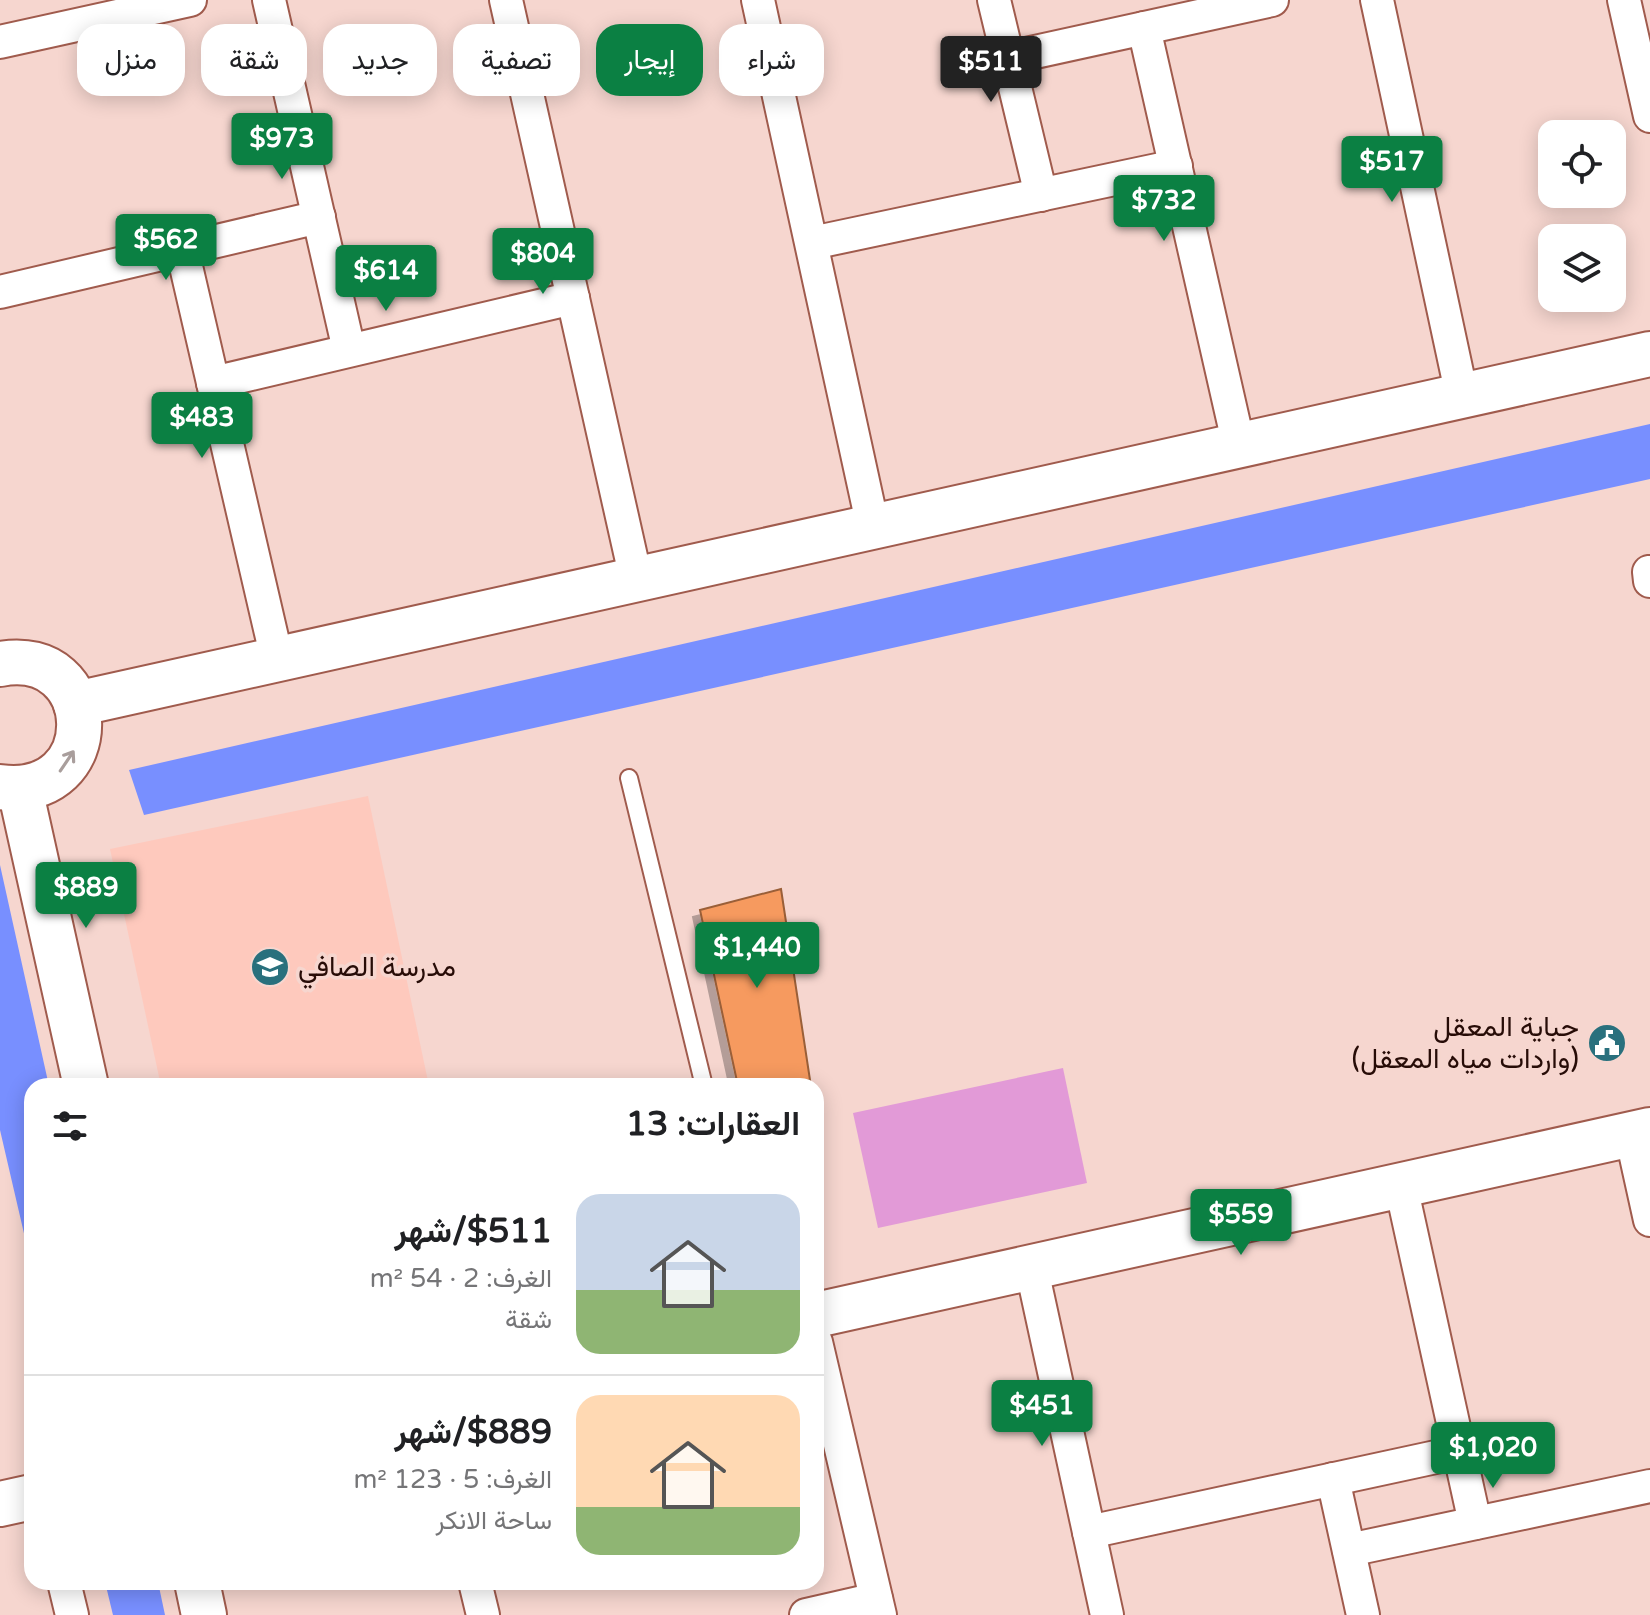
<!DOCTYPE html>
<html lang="ar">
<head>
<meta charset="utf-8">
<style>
  :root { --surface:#fff; --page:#f6f6f6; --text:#202124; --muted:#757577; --line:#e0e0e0; --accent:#0b8043 }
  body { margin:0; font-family:"Varela Round",Vazirmatn,sans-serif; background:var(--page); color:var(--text); direction:rtl; height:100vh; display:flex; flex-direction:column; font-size:30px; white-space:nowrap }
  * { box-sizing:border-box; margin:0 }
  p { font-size:26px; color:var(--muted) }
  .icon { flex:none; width:44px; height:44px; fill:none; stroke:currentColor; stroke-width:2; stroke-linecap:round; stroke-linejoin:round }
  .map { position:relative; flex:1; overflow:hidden; direction:ltr }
  .details { position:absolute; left:24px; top:1078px; width:800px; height:512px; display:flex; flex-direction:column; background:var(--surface); border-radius:24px; box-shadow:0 4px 20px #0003; direction:rtl }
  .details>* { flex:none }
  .top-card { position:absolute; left:24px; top:24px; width:800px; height:72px; direction:rtl; display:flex; gap:16px }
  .controls { position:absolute; left:1538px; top:120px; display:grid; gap:16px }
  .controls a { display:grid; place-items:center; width:88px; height:88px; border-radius:16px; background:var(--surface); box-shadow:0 4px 20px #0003; font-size:40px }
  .price { position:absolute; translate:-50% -68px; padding:0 18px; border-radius:8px; background:var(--accent); color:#fff; font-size:26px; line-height:52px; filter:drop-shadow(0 2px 4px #0008) }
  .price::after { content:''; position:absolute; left:50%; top:48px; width:24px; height:18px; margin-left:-12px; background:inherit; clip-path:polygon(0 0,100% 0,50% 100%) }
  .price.current { background:#222; color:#fff }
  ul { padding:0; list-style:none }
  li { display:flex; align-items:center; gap:24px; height:200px; padding:0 24px }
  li+li { border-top:2px solid var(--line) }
  li span { display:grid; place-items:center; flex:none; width:224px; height:160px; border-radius:24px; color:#555 }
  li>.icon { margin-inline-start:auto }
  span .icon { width:96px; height:96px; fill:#fffc; stroke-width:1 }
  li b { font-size:34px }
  h2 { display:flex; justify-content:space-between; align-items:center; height:96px; padding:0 24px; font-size:34px }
  .tag { padding:0 28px; border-radius:24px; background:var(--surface); box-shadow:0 4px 20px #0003; font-size:28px; line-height:72px }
  .tag.current { background:var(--accent); color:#fff }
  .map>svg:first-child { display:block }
</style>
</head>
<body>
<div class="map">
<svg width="1650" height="1615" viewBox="0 0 1650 1615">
  <defs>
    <filter id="shadow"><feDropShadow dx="-7" dy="7" stdDeviation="0" flood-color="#0004"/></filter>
  </defs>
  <rect width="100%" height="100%" fill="#f6d6cf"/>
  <path fill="#fec9bd" d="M368 796 429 1086H161L110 849Z"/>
  <path fill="#e29ad7" d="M1063 1068 1087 1183 878 1228 853 1113Z"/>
  <g fill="#788fff">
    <path d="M1650 424V479L144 815 129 770Z"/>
    <path d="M0 865 49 1086H32V1268L0 1130Z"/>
    <path d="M105 1582H158L165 1615H113Z"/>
  </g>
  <path fill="#f69a5f" stroke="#9a5f38" stroke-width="2" filter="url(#shadow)" d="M781 889 810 1080 780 1086H738L700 910Z"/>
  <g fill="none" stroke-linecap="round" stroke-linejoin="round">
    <g stroke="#a05b4d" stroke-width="20">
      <path id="lane" d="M629 778 704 1086"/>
    </g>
    <g stroke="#a05b4d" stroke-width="36">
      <g id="street">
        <path d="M269 0 349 350"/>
        <path d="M506 0 636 579"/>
        <path d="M758 0 873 527"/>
        <path d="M994 0 1041 195"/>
        <path d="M1377 0 1462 396"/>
        <path d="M1624 0 1650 116"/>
        <path d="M1144 28 1239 446"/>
        <path d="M0 42 190 0"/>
        <path d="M1008 58 1272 0"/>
        <path d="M812 243 1176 166"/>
        <path d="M182 249 277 659"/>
        <path d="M0 292 319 217"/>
        <path d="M213 383 573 298"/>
        <path d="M1649 572 1650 581"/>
        <path d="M1631 1134 1650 1220"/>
        <path d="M1401 1186 1475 1523"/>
        <path d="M1032 1270 1107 1615"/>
        <path d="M816 1342 880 1615"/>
        <path d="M1333 1479 1363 1615"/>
        <path d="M1089 1532 1459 1452"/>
        <path d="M1349 1550 1650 1486"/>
        <path d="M64 1582 72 1615"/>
        <path d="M475 1582 483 1615"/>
        <path d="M806 1615 876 1599"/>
      </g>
    </g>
    <g stroke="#a05b4d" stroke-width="48">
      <g id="secondary">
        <path d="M0 664C103 645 108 801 0 787"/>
        <path d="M76 704 1650 354"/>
        <path d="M20 789 86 1086"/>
        <path d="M816 1315 1650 1130"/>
        <path d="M0 1504 32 1497"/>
        <path d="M197 1582 204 1615"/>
      </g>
    </g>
    <use href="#lane" stroke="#fff" stroke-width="16"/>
    <use href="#street" stroke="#fff" stroke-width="32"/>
    <use href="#secondary" stroke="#fff" stroke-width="44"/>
  </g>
  <defs><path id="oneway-shaft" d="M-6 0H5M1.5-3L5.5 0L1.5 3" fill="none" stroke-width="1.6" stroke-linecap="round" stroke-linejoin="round" transform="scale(2)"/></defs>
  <use stroke="#a99e9c" href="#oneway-shaft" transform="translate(67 761) rotate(-56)"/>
  <defs>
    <g id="school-disc" transform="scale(2)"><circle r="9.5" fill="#29707d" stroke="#f6d6cf"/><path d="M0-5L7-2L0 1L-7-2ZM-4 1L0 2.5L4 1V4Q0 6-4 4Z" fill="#fff"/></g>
    <g id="civic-disc" transform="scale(2)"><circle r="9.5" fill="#29707d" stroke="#f6d6cf"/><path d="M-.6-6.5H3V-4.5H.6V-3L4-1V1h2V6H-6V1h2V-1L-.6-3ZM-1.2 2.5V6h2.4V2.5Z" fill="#fff"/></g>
  </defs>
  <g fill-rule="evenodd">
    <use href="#school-disc" x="270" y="967"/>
    <use href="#civic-disc" x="1607" y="1043"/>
  </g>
  <g text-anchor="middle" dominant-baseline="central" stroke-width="7" stroke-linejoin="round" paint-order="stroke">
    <g font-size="28" fill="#270c07" stroke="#f6d6cf" text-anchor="start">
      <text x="298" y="967">مدرسة الصافي</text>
      <text x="1579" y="1027" text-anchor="end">جباية المعقل<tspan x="1579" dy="32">(واردات مياه المعقل)</tspan></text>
    </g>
  </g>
</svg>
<div class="controls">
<a><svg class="icon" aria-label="locate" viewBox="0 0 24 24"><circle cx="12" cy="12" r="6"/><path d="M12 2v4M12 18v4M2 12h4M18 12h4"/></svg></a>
<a><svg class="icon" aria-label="layers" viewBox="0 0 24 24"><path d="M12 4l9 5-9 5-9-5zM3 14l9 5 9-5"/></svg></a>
</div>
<b class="price current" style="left:991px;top:104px">$511</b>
<b class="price" style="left:282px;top:181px">$973</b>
<b class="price" style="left:1392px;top:204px">$517</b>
<b class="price" style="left:1164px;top:243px">$732</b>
<b class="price" style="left:166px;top:282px">$562</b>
<b class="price" style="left:543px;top:296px">$804</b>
<b class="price" style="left:386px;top:313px">$614</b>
<b class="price" style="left:202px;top:460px">$483</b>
<b class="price" style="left:86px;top:930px">$889</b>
<b class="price" style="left:757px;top:990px">$1,440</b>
<b class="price" style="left:1241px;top:1257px">$559</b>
<b class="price" style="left:1042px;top:1448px">$451</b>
<b class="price" style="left:1493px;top:1490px">$1,020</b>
<div class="top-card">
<a class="tag">شراء</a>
<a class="tag current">إيجار</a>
<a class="tag">تصفية</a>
<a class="tag">جديد</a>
<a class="tag">شقة</a>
<a class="tag">منزل</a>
</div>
<section class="details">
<h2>العقارات: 13<svg class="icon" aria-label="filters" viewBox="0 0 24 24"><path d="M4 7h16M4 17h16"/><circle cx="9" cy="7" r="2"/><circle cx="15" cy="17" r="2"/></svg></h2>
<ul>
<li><span style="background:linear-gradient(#c9d6e8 60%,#8fb573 0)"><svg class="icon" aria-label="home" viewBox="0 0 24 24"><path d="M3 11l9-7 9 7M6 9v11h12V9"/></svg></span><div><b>$511/شهر</b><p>الغرف: 2 · 54 m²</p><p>شقة</p></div></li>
<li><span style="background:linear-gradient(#ffd9b3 70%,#8fb573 0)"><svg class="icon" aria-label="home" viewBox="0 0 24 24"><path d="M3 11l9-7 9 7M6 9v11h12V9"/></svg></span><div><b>$889/شهر</b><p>الغرف: 5 · 123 m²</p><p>ساحة الانكر</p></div></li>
</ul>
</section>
</div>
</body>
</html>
